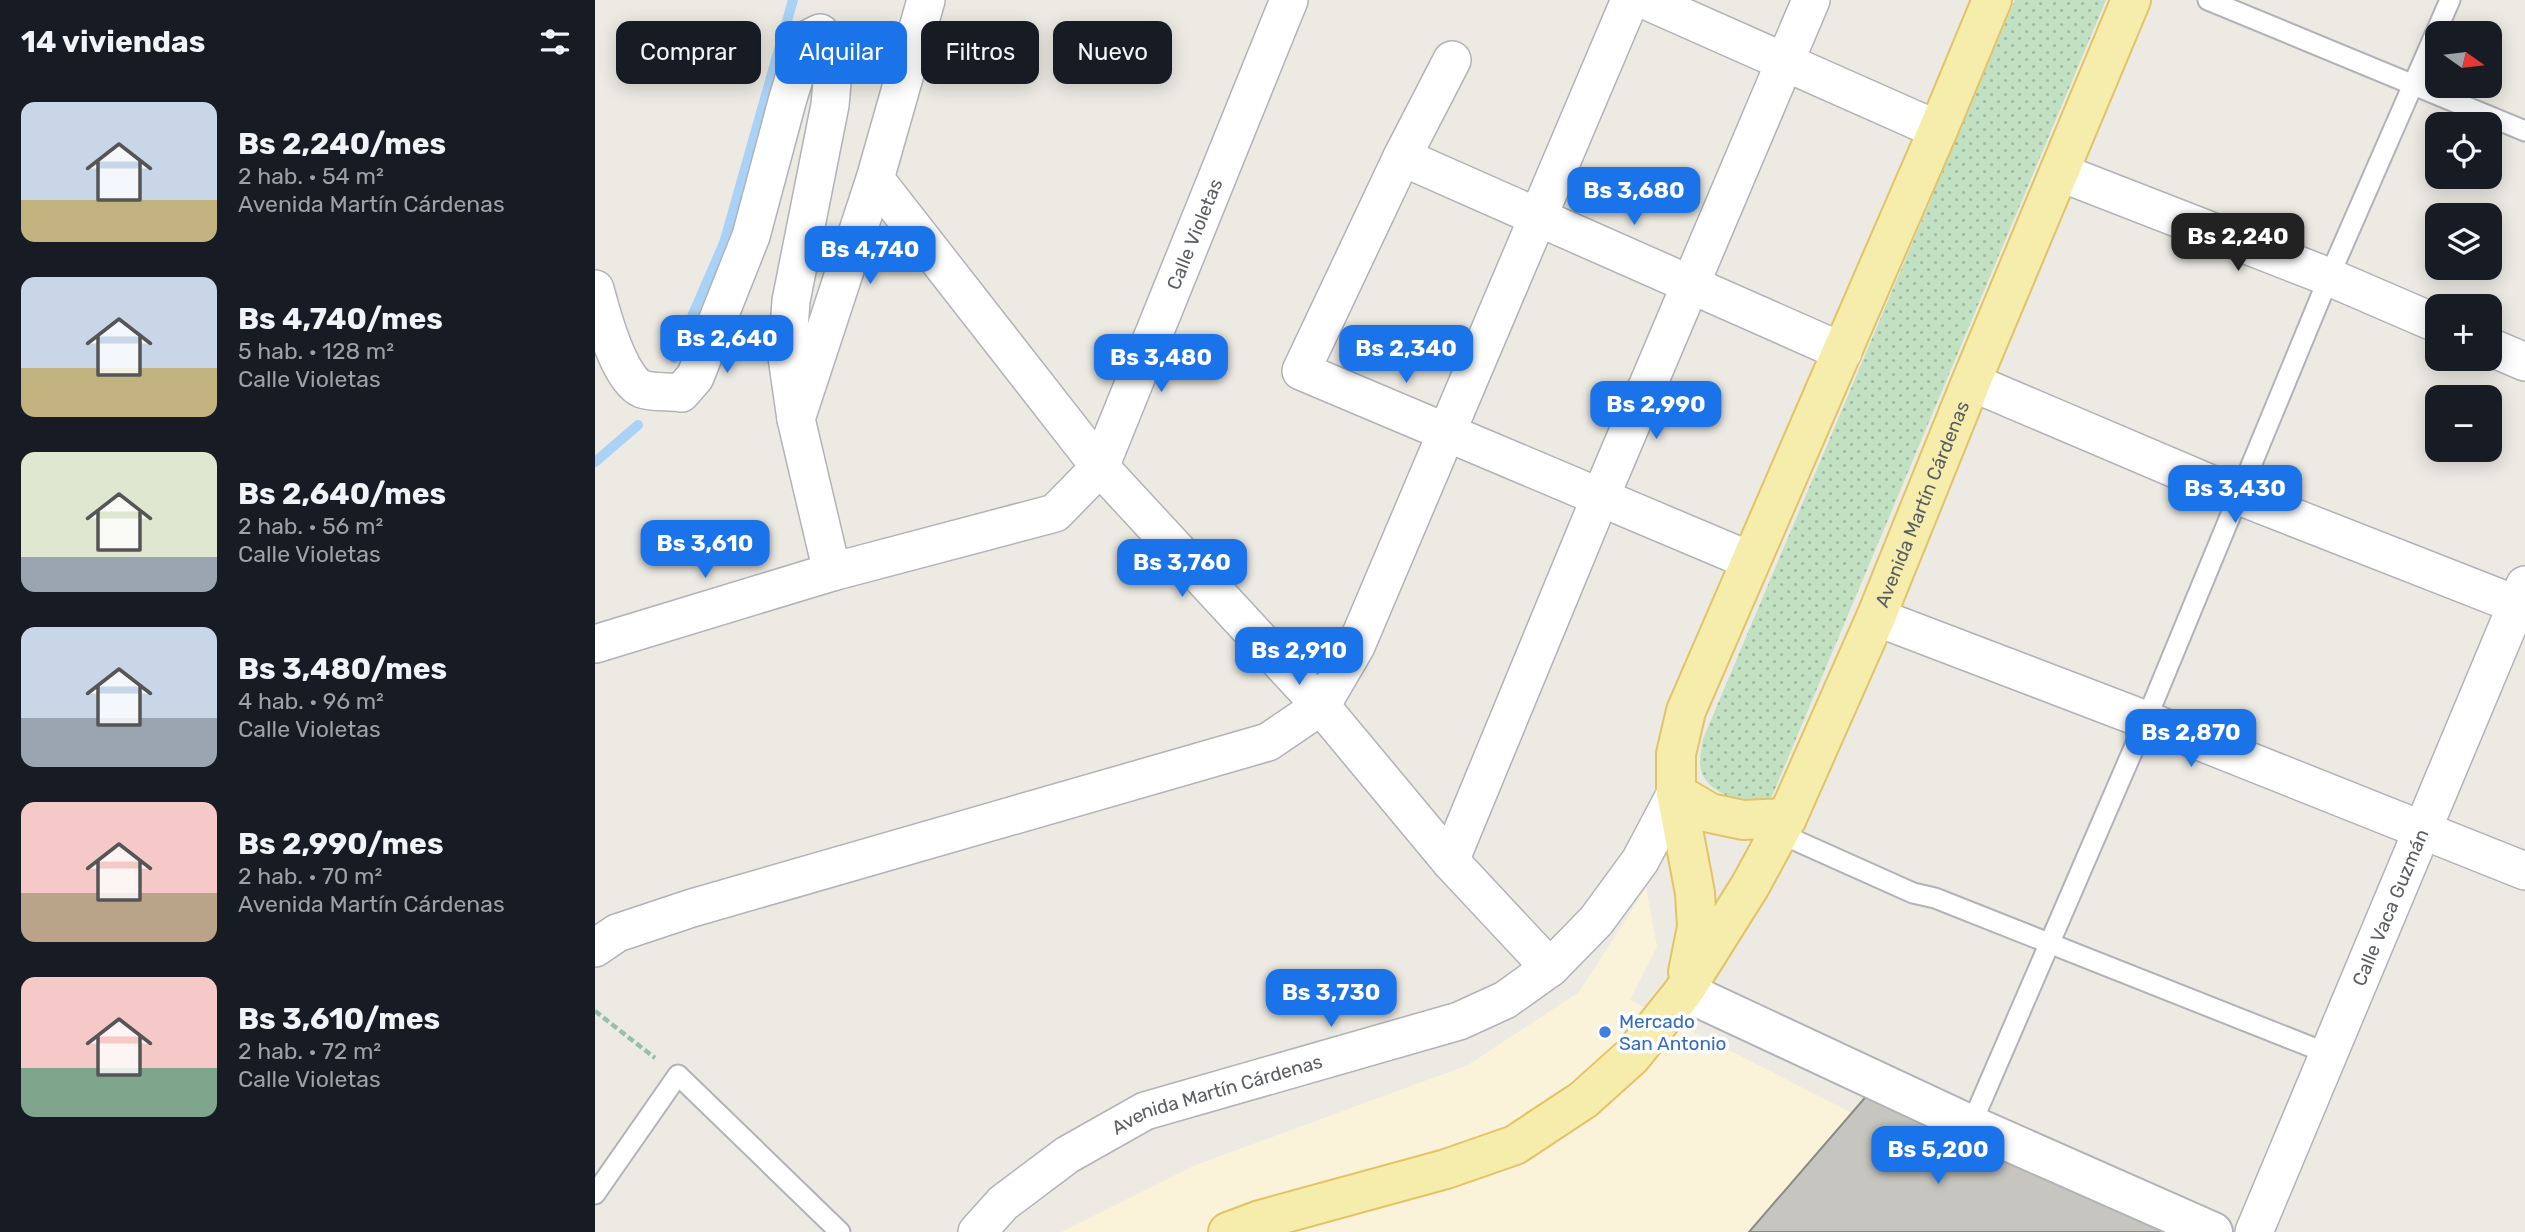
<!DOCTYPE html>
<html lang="es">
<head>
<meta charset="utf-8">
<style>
  :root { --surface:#171b24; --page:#20242c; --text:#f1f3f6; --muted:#9ea1a6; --accent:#1a73e8 }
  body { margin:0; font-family:Rubik,sans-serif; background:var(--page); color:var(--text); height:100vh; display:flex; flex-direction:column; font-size:26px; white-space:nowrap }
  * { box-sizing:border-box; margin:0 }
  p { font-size:23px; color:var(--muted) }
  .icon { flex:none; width:38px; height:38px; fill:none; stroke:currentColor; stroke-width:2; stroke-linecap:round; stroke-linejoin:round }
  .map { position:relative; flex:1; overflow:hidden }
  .details { display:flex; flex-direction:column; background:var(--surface); width:595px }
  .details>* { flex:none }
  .guide { position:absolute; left:21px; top:21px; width:665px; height:63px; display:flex; gap:14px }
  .needle { width:46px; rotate:104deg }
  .fabs { position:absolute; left:1830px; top:21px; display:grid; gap:14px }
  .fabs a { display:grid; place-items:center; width:77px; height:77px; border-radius:14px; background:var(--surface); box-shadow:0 4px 18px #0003; font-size:35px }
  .price { position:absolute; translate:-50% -60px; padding:0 16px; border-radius:14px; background:var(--accent); color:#fff; font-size:23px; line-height:46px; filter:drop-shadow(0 2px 4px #0008) }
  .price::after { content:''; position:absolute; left:50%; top:42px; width:21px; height:16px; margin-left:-10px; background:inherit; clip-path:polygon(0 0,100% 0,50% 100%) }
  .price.active { background:#222; color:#fff }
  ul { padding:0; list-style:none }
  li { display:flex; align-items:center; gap:21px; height:175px; padding:0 21px }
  li span { display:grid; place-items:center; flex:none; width:196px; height:140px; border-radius:14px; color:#555 }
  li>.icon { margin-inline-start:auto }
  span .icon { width:84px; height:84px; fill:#fffc; stroke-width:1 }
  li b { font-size:30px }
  h2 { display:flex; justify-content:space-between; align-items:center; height:84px; padding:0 21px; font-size:30px }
  .chip { padding:0 24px; border-radius:14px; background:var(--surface); box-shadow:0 4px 18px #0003; font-size:24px; line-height:63px }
  .chip.active { background:var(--accent); color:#fff }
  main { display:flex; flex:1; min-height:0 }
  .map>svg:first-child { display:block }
</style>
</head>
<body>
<main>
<section class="details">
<h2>14 viviendas<svg class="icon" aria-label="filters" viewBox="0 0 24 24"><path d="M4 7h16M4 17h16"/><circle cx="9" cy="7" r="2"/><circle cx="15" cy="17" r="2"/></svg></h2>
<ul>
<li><span style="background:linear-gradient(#c9d6e8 70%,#c2b280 0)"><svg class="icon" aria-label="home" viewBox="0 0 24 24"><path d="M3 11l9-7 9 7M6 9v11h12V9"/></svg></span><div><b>Bs 2,240/mes</b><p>2 hab. · 54 m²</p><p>Avenida Martín Cárdenas</p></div></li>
<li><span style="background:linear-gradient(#c9d6e8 65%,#c2b280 0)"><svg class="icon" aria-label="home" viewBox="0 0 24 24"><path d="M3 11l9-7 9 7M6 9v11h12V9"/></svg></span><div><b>Bs 4,740/mes</b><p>5 hab. · 128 m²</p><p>Calle Violetas</p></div></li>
<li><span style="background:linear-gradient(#dfe7d0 75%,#9aa5b1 0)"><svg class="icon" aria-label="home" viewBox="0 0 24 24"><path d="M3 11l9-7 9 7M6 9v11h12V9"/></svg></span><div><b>Bs 2,640/mes</b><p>2 hab. · 56 m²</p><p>Calle Violetas</p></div></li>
<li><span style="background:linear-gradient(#c9d6e8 65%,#9aa5b1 0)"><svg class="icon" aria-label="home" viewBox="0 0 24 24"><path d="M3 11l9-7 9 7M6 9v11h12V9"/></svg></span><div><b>Bs 3,480/mes</b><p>4 hab. · 96 m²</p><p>Calle Violetas</p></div></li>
<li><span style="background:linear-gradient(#f6c9c9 65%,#b9a48a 0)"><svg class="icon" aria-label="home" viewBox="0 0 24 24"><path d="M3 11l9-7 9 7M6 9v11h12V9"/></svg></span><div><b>Bs 2,990/mes</b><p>2 hab. · 70 m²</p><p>Avenida Martín Cárdenas</p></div></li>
<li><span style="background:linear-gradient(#f6c9c9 65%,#7fa58c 0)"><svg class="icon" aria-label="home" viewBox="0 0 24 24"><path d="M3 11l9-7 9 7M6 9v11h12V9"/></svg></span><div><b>Bs 3,610/mes</b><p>2 hab. · 72 m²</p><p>Calle Violetas</p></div></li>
</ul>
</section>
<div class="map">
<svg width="1930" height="1232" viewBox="0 0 1930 1232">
  <defs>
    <pattern id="park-dots" width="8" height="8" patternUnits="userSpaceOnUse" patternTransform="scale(1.75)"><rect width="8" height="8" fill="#c1e1c2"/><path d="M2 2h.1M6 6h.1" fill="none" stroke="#a0baa1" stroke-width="1.8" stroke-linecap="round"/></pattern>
  </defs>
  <rect width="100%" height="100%" fill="#eceae3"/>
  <path fill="#faf3da" d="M1051 888 1062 947 1035 1000 1265 1117 1166 1232H466L598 1166 873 1065 984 992Z"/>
  <path fill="url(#park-dots)" d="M1420 0H1511L1177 796 1163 809C1142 800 1104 790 1105 762 1105 754 1107 746 1108 739Z"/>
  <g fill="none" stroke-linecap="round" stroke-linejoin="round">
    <g stroke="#a9d2f6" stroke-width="10">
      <path d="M79 358 129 243 198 0"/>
      <path d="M0 462 43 425"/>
    </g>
  </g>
  <path fill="#c7c5c0" stroke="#8b8a86" stroke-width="2" d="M1274 1093 1600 1232H1154Z"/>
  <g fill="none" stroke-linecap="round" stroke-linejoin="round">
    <g stroke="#b0b3b7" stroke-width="23">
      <g id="service">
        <path d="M1613 0 1930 131"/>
        <path d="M1184 833 1318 893 1340 898 1734 1054"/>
        <path d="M1376 1125 1551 720 1734 277 1855 0"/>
        <path d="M0 1194 83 1075 245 1232"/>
      </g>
    </g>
    <g stroke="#b0b3b7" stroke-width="40">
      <g id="minor">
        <path d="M1050 0 1343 130"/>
        <path d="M857 60 807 157 706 371 1156 561"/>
        <path d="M807 157 1248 352"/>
        <path d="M1464 172 1734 277 1843 324"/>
        <path d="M280 179 505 467 726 706 855 861 955 968"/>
        <path d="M0 289C6 312 24 380 47 389 58 393 74 391 86 393L100 377 156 236 193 98 211 40 225 33 240 49 235 105 196 301 192 357 201 419"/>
        <path d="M1895 347 1930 362"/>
        <path d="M1376 382 1644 496 1930 608"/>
        <path d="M237 572 201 419 280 179 331 0"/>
        <path d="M1281 617 1551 720 1930 871"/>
        <path id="s1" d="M0 644 237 572 460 513 505 467 694 0"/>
        <path d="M855 861 1005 498 1216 0"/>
        <path d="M0 948 22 933 97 908 673 742 726 706 761 646 1035 0"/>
        <path id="s2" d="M382 1232 408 1203 472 1155 550 1111 864 1021 910 1000 955 968 1001 921 1045 861 1081 793"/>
        <path id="s3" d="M1659 1232 1930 585"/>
      </g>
    </g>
    <g stroke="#b0b3b7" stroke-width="42">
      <path id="tertiary" d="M1089 991 1376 1125 1618 1232"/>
    </g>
    <g stroke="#e2c365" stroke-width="42">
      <g id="primary">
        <path d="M1081 793 1115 813 1148 820 1192 818"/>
        <path d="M1093 972 1102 927 1100 893 1081 793V754L1091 711 1343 130 1397 0"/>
        <path id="s4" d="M633 1232 665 1220 851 1169 920 1145 988 1100 1037 1056 1089 991 1155 886 1192 818 1281 617 1376 382 1536 0"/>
      </g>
    </g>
    <path stroke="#9abfa6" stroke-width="4.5" stroke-dasharray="7 3.5" stroke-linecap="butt" d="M0 1011 60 1058"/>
    <use href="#service" stroke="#fff" stroke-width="19"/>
    <use href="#minor" stroke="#fff" stroke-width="37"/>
    <use href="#tertiary" stroke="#fff" stroke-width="38"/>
    <use href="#primary" stroke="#f6edad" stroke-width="38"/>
  </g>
  <circle fill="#3f7fe0" stroke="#fff" stroke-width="2.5" cx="1010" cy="1032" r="7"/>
  <g text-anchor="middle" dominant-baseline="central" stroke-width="7" stroke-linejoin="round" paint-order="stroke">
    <g font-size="19" fill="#5b5e62" stroke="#fff">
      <text stroke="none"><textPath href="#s1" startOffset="794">Calle Violetas</textPath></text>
      <text stroke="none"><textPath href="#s4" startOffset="1074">Avenida Martín Cárdenas</textPath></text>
      <text stroke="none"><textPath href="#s3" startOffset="352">Calle Vaca Guzmán</textPath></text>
      <text stroke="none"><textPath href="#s2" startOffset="282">Avenida Martín Cárdenas</textPath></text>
    </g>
    <g font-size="19" fill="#366cbe" stroke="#fff" text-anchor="start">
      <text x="1024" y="1021">Mercado<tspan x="1024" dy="22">San Antonio</tspan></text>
    </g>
  </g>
</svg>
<div class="fabs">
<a><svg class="needle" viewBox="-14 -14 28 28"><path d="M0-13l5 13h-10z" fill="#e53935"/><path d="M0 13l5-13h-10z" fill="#9ea1a6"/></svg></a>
<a><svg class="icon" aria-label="locate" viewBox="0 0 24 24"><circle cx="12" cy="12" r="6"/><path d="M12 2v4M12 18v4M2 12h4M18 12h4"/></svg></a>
<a><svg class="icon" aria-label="layers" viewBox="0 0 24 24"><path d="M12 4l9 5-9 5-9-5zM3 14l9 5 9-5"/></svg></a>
<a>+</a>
<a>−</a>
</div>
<b class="price" style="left:1039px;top:227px">Bs 3,680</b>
<b class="price active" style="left:1643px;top:273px">Bs 2,240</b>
<b class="price" style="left:275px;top:286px">Bs 4,740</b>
<b class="price" style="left:132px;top:375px">Bs 2,640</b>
<b class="price" style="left:811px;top:385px">Bs 2,340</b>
<b class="price" style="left:566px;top:394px">Bs 3,480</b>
<b class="price" style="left:1061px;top:441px">Bs 2,990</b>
<b class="price" style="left:1640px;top:525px">Bs 3,430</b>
<b class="price" style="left:110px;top:580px">Bs 3,610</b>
<b class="price" style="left:587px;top:599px">Bs 3,760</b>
<b class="price" style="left:704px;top:687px">Bs 2,910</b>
<b class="price" style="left:1596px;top:769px">Bs 2,870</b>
<b class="price" style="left:736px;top:1029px">Bs 3,730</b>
<b class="price" style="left:1343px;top:1186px">Bs 5,200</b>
<div class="guide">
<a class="chip">Comprar</a>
<a class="chip active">Alquilar</a>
<a class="chip">Filtros</a>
<a class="chip">Nuevo</a>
</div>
</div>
</main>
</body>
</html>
